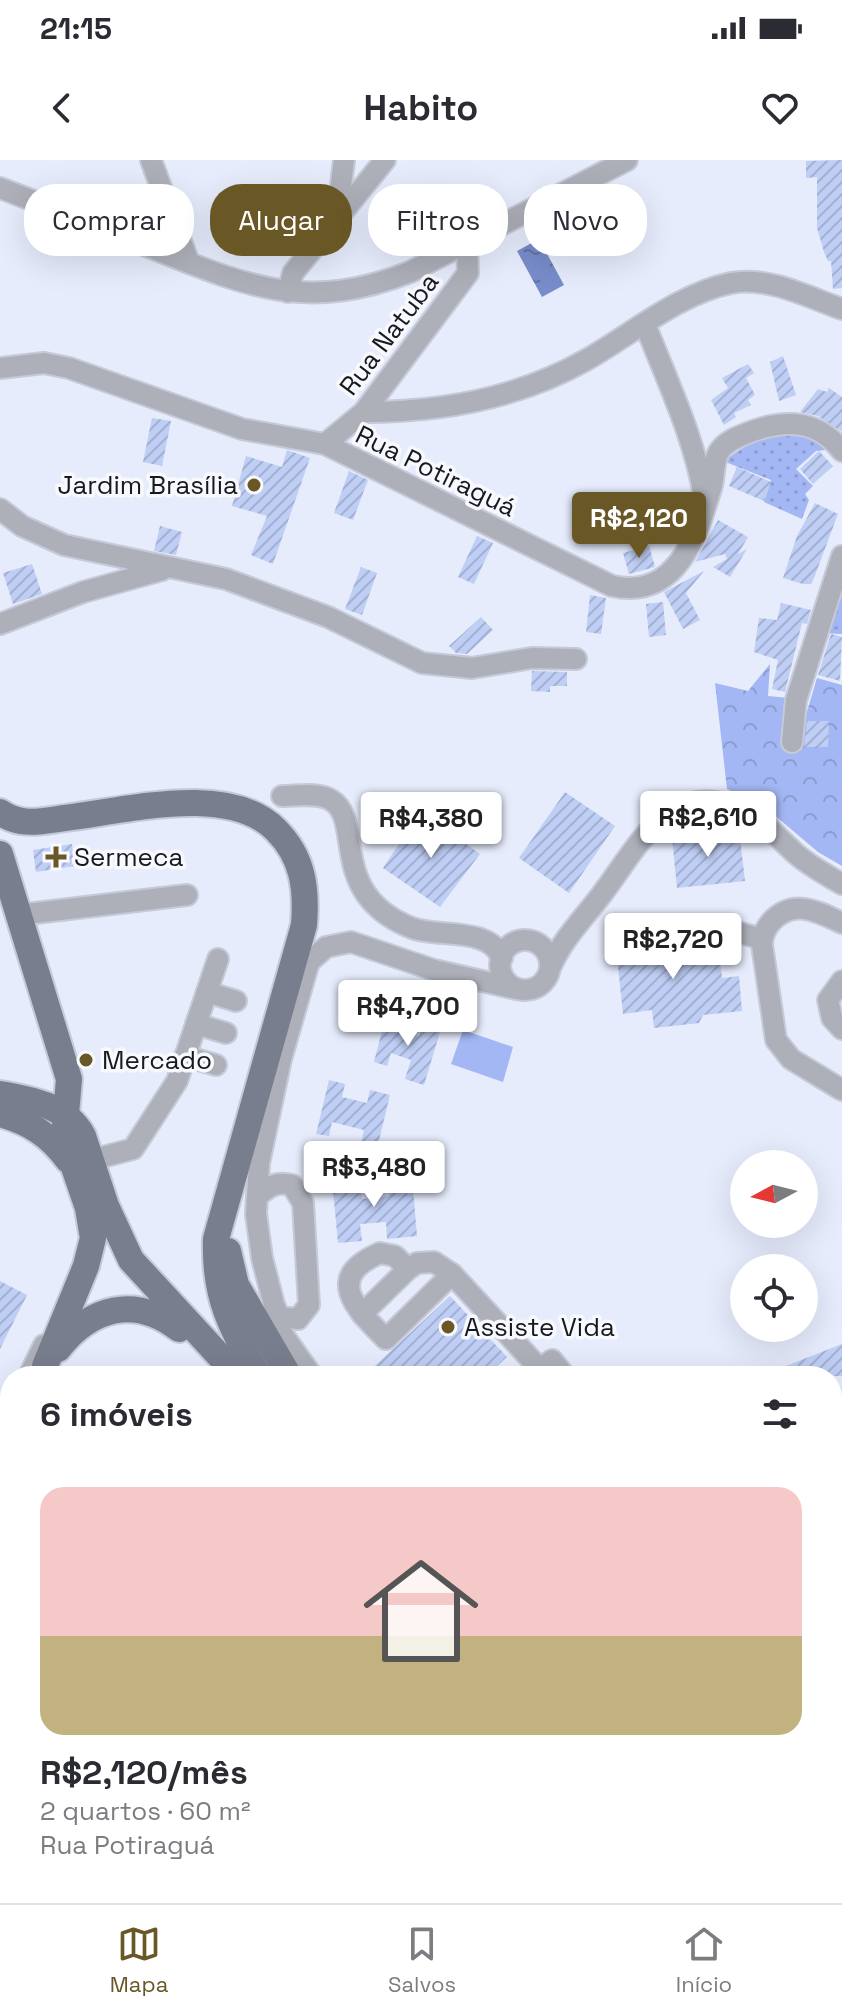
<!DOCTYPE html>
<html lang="pt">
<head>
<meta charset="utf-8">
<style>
  :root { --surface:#fff; --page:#f7f7f7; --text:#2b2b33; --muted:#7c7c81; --line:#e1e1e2; --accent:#695725 }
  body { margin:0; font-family:"Space Grotesk",sans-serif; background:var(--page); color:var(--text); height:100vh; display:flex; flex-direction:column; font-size:30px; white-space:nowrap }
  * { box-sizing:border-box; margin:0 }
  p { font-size:26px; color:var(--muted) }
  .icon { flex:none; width:44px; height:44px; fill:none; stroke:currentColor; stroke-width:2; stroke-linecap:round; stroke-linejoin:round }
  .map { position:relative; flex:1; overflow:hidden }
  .sheet { position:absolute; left:0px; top:1206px; width:842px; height:538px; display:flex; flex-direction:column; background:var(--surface); border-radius:32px 32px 0 0; box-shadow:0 8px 32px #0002 }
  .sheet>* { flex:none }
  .banner { position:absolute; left:24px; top:24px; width:794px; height:72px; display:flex; gap:16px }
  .needle { width:52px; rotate:263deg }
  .tools { position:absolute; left:730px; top:990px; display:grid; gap:16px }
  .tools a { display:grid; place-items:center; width:88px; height:88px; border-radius:50%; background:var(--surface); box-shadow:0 8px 32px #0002; font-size:40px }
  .price { position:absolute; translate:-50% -68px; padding:0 18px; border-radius:8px; background:#fff; color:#222; font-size:26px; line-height:52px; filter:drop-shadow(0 2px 4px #0008) }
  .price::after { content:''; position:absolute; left:50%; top:48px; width:24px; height:18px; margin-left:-12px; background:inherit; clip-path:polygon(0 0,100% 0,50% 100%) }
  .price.active { background:var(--accent); color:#fff }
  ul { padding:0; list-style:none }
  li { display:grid; align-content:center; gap:16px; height:424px; padding:0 40px }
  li+li { border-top:2px solid var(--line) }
  li span { display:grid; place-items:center; height:248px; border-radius:24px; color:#555 }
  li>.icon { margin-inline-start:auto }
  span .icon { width:144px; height:144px; fill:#fffc; stroke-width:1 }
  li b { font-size:34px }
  h2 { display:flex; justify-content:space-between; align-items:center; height:96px; padding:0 40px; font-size:34px }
  .pill { padding:0 28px; border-radius:32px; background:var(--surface); box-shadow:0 8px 32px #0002; font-size:28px; line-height:72px }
  .pill.active { background:var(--accent); color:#fff }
  .status { display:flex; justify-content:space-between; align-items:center; height:56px; padding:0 40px; background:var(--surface); direction:ltr }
  .status svg { height:22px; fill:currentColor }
  header { display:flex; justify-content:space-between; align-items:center; height:104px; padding:0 40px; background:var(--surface); font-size:36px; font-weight:700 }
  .dock { display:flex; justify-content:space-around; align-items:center; height:112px; border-top:2px solid var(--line); background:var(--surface); font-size:22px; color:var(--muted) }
  .dock a { display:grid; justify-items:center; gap:4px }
  .dock .active { color:var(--accent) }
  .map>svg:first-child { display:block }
</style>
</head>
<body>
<div class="status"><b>21:15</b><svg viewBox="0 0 49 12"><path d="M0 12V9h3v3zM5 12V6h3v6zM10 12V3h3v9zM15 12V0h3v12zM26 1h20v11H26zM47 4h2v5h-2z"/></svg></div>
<header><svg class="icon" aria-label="back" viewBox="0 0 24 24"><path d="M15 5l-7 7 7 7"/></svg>Habito<svg class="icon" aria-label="heart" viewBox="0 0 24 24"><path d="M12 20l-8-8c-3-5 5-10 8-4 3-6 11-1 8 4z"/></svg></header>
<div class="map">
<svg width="842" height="1743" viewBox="0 0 842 1743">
  <defs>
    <pattern id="grass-dots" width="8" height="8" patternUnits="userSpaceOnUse" patternTransform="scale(2)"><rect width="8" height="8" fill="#a2b7f3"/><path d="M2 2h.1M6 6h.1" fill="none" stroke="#8b9dd0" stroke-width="1.8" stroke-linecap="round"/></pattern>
    <pattern id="forest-crowns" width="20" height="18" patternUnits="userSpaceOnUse" patternTransform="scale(2)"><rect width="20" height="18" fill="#a2b7f3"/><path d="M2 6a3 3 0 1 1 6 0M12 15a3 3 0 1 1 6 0" fill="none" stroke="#8b9dd0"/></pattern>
    <pattern id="park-tufts" width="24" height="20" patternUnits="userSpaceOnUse" patternTransform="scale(2)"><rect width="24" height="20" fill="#a2b7f3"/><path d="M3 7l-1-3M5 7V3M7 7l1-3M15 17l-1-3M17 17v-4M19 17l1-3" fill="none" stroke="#8b9dd0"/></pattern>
    <pattern id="water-ripples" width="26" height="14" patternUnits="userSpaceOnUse" patternTransform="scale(2)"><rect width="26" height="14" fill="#788dcb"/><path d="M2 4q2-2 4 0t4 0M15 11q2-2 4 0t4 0" fill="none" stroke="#6172a4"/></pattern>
    <pattern id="building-hatch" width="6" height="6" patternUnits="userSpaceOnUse" patternTransform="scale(2)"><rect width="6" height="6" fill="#bfcef5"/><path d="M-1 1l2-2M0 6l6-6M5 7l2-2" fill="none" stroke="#a3b0d2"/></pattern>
  </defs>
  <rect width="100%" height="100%" fill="#e6ecfc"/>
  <g fill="url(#grass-dots)">
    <path d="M789 269 827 280 825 290 816 291 796 309 813 326 805 334 809 340 802 359 764 342 771 320 723 301 766 273Z"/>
    <path d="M842 411V474L821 473Z"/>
    <path d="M842 1468V1545L832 1548V1470Z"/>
    <path d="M842 1567V1634L832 1642V1570Z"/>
    <path d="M261 1734H635L640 1743H255Z"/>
  </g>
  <g fill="url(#forest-crowns)">
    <path d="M770 504 768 536 789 538 784 584 795 592 817 518 842 525V706L818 692 766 648 727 629 715 523 748 531Z"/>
    <path d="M93 1734H223L217 1743H97Z"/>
  </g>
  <g fill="url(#park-tufts)">
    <path d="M10 1278V1406L0 1400V1302Z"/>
    <path d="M0 1423C18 1443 10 1522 10 1550L0 1551Z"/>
  </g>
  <g fill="#a2b7f3">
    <path d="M463 870 513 887 503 922 451 904Z"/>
    <path d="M312 1734H455L456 1743H313Z"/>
  </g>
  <path fill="url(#water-ripples)" d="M539 79 564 125 542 137 517 91Z"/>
  <g fill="url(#building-hatch)">
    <path d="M842 0V128L833 129 831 101H828L824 92 817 68V17L806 18V1Z"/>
    <path d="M783 196 796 235 779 241 770 202Z"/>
    <path d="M748 204 754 213 746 218 755 235 748 240 751 245 734 253 736 257 724 265 711 240 728 228 722 218Z"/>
    <path d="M829 228 842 237V272L818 256 800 252 818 229 827 232Z"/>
    <path d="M152 258 171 261 162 306 143 302Z"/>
    <path d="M287 290 310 298 273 404 251 395 267 356 232 346 246 296 282 307Z"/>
    <path d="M819 291 833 306 813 324 800 309Z"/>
    <path d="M737 307 771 322 764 341 729 326Z"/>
    <path d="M349 311 368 320 353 360 334 353Z"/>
    <path d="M815 343 838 354 814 418 811 424H803L783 418 797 376Z"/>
    <path d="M718 360 748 377 738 394 747 389 730 417 713 407 727 399 725 394 695 402Z"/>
    <path d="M160 366 182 372 176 395 154 391Z"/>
    <path d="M477 376 493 383 474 424 458 417Z"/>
    <path d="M649 386 655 407 629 414 623 393Z"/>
    <path d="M32 404 42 434 13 444 3 413Z"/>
    <path d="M361 407 377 413 362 455 345 449Z"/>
    <path d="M704 411 686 433 700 460 683 469 664 432Z"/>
    <path d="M590 435 606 438 601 474 586 472Z"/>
    <path d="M663 442 666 475 649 477 646 444Z"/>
    <path d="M781 443 811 450 807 464 802 463 785 532 772 529 778 500 754 492 759 458 777 460Z"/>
    <path d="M481 457 493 470 467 494 456 493 449 486Z"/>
    <path d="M831 474 842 477 840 521 818 515Z"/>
    <path d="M532 511 567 512V526H550V532L531 531Z"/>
    <path d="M807 561H829L828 587H804Z"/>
    <path d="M565 632 615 666 569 733 519 698Z"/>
    <path d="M421 651 480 694 440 747 383 708Z"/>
    <path d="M739 670 745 721 677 728 672 678Z"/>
    <path d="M72 684 75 706 36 712 33 690Z"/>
    <path d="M672 772 673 787 693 785 694 793 719 790 722 818 739 816 742 851 703 855 699 863 654 868 652 850 623 854 615 778Z"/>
    <path d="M387 852 401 857 397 870 419 876 422 866 440 872 424 925 405 919 411 900 391 893 387 906 374 902Z"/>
    <path d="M329 920 345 924 342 937 367 943 370 930 390 935 376 993 360 989 364 970 332 962 329 976 316 974Z"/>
    <path d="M412 1017 417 1076 387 1079 386 1062 360 1064 362 1081 338 1083 332 1020 361 1018 362 1039 389 1036 388 1019Z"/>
    <path d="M0 1121 27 1135 0 1189Z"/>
    <path d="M450 1136 507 1197 486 1216H364Z"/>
    <path d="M842 1184V1216H764L763 1215Z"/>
  </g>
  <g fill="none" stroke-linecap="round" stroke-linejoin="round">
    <g stroke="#c5cad9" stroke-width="24">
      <g id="minor">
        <path d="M151 0 189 103"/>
        <path d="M0 28C50 47 99 67 149 87 246 126 306 153 410 112L627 0"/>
        <path d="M337 58 344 0"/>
        <path d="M288 132 293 113 385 0"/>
        <path d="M645 164C667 221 694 276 704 336"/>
        <path d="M0 208 44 203 69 208 242 269 325 284 612 426C677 440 697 376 712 325 715 313 713 298 721 289 728 280 742 275 753 271 787 259 818 260 842 291"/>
        <path d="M364 252C442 252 517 239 586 200 632 174 678 134 731 123 768 116 808 137 842 149"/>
        <path d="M325 284 364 252 468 113 467 83"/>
        <path d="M0 349 22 366 64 385 226 419 328 457 422 503 472 508 532 498 576 499"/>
        <path d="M0 464 83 432 162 410"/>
        <path d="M792 582 796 540 842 396"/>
        <path d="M282 636C297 636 318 632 331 640 365 660 326 734 412 768 438 778 489 766 502 798"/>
        <path d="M18 755 187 735"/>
        <path d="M842 763C817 751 793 738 771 762 765 769 762 776 762 785L776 880 791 899 842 930"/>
        <path d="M712 765 762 779"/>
        <circle cx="525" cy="805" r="25"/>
        <path d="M550 808C563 778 583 759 602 734 638 687 670 615 744 651 765 661 779 679 796 694 810 706 826 715 842 724"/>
        <path d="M842 821 828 840 832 858 842 869"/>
        <path d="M207 832 236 841"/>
        <path d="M196 864 226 873"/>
        <path d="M185 896 216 905"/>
        <path d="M91 1000 133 989 177 921 218 799"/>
        <path d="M258 1036C269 1026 277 1021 292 1025L303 1043 309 1145 298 1159 279 1157 275 1147"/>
        <path d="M408 1109 395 1096 380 1093C322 1118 358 1151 386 1179L452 1114"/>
        <path d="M362 1154 408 1109 417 1103 434 1102 452 1114 539 1208"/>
        <path d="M29 1216 44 1185"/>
        <path d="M312 1216 281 1172 262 1098 256 1054 259 1003 281 899 309 802 326 787 351 782 434 810 517 829"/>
        <path d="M532 1216 552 1200 565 1216"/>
        <path d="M0 1283 10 1260"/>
        <path d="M0 1419 10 1427"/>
        <path d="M832 1423 842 1419"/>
        <path d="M832 1455 842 1452"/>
        <path d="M0 1566 10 1582"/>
        <path d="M0 1638 10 1602"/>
      </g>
    </g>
    <g stroke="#c5cad9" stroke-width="30">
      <g id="major">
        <path d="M0 652C20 667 42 661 65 658 125 651 229 622 276 670 303 697 307 728 304 765L216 1079C214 1137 231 1168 259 1216"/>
        <path d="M0 694 69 919 64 978 88 1048 93 1078 86 1106 45 1206"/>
        <path d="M0 934C31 939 67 946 83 976L106 1046 131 1100 238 1216"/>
        <path d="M0 954C29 962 50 975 68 1000"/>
        <path d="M228 1091 236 1125 289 1216"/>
        <path d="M58 1189C91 1147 135 1135 179 1169"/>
        <path d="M832 1558 842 1555"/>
        <path d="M77 1734 81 1743"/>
      </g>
    </g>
    <g stroke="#c5cad9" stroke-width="34">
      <g id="highway">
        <path d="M832 1657 842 1649"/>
        <path d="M832 1712 842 1705"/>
        <path d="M658 1734 664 1743"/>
        <path d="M238 1743 244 1734"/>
        <path d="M728 1743 743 1734"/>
        <path d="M806 1743 824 1734"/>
      </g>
    </g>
    <use href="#minor" stroke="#adb0b9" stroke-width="20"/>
    <use href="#major" stroke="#787e8d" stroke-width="26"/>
    <use href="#highway" stroke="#656c7d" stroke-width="30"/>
  </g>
  <g fill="#695725" stroke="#f8f9fd" stroke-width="3">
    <circle cx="254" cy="325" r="8"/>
    <path d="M52 685h8v8h8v8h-8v8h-8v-8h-8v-8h8z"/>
    <circle cx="86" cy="900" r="8"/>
    <circle cx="448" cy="1167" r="8"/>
  </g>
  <g text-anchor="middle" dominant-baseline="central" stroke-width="7" stroke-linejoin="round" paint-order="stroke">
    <g font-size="26" fill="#171920" stroke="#f8f9fd">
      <text transform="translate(389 174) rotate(-53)">Rua Natuba</text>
      <text transform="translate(436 311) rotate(26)">Rua Potiraguá</text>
    </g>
    <g font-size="26" fill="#171920" stroke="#f8f9fd" text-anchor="start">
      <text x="238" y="325" text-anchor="end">Jardim Brasília</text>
      <text x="74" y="697">Sermeca</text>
      <text x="102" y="900">Mercado</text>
      <text x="464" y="1167">Assiste Vida</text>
    </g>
  </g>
</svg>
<div class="tools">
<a><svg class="needle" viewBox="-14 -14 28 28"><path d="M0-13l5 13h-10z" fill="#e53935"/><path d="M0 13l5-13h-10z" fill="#7c7c81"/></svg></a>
<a><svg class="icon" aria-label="locate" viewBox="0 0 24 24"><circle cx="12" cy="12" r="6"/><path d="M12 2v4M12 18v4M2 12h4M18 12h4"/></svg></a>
</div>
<b class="price active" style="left:639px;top:400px">R$2,120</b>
<b class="price" style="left:708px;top:699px">R$2,610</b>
<b class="price" style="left:431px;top:700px">R$4,380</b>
<b class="price" style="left:673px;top:821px">R$2,720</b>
<b class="price" style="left:408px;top:888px">R$4,700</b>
<b class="price" style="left:374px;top:1049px">R$3,480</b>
<div class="banner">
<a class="pill">Comprar</a>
<a class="pill active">Alugar</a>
<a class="pill">Filtros</a>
<a class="pill">Novo</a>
</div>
<section class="sheet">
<h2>6 imóveis<svg class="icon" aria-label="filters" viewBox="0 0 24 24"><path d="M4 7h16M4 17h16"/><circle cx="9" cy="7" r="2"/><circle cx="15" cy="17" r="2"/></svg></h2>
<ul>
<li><span style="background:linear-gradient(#f6c9c9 60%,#c2b280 0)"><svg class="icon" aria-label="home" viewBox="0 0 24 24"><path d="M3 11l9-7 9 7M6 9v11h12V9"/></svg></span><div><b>R$2,120/mês</b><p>2 quartos · 60 m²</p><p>Rua Potiraguá</p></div></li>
</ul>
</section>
</div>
<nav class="dock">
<a class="active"><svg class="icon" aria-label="map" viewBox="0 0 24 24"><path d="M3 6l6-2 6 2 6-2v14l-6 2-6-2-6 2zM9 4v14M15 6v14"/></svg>Mapa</a>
<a><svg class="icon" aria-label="saved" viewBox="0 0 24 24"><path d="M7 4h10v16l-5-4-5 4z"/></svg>Salvos</a>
<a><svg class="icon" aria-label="home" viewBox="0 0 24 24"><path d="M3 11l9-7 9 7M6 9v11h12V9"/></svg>Início</a>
</nav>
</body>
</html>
